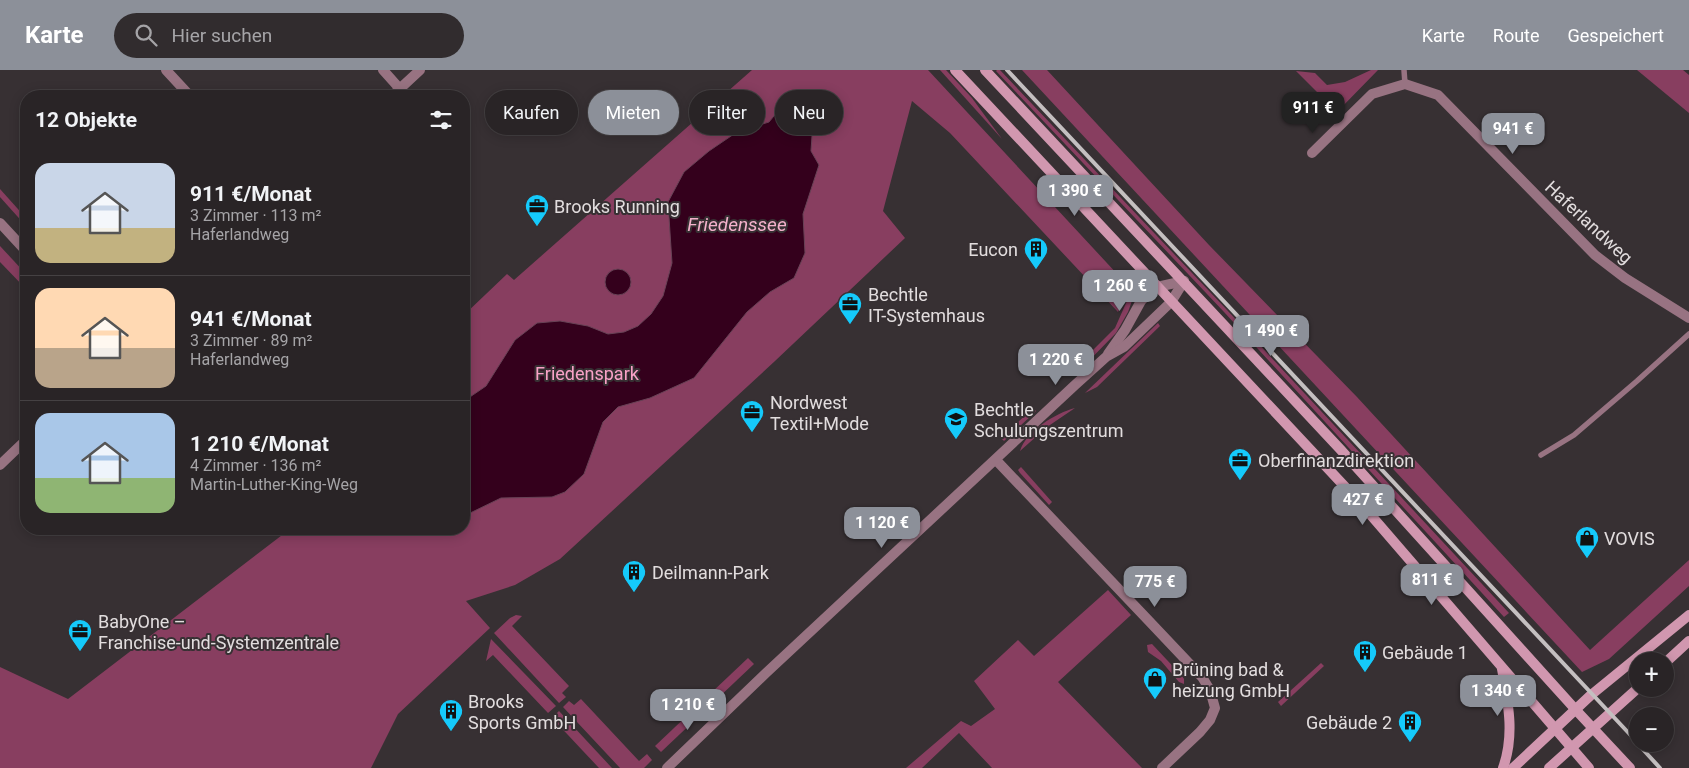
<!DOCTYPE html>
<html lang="de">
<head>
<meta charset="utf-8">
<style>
  :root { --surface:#292426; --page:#312c2e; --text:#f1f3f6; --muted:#a5a4a7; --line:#454143; --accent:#8c9099 }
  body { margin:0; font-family:Roboto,sans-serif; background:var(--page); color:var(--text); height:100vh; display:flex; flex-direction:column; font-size:19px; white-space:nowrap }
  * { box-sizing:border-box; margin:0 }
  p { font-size:16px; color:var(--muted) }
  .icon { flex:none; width:28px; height:28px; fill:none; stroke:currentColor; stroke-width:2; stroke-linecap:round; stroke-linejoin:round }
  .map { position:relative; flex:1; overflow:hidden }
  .side { position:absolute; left:20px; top:20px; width:450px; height:445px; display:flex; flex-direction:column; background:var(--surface); border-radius:20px; box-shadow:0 2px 12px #0003,0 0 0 1px var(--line) }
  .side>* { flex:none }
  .top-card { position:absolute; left:485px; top:20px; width:475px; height:45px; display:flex; gap:10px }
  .buttons { position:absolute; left:1629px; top:582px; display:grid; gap:10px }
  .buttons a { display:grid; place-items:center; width:45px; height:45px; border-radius:50%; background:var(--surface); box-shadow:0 2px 12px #0003,0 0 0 1px var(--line); font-size:25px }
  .price { position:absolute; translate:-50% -42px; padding:0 11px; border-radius:10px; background:var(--accent); color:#fff; font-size:16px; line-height:32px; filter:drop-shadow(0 1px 2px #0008) }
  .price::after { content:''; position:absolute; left:50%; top:30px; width:15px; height:11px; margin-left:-8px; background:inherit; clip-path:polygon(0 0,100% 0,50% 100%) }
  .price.on { background:#222; color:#fff }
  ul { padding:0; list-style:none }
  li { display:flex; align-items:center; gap:15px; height:125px; padding:0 15px }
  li+li { border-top:1px solid var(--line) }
  li span { display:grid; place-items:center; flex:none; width:140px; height:100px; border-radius:15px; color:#555 }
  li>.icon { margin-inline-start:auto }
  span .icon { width:60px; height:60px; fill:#fffc; stroke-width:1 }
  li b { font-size:21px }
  h2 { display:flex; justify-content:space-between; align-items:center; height:60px; padding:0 15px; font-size:21px }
  .pill { padding:0 18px; border-radius:22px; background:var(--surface); box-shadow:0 2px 12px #0003,0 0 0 1px var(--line); font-size:18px; line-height:45px }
  .pill.on { background:var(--accent); color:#fff }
  header { display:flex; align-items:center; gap:30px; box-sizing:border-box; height:70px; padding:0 25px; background:var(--accent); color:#fff }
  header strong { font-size:24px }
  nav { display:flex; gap:28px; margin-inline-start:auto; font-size:18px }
  .search { width:350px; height:45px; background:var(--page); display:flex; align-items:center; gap:12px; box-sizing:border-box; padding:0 18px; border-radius:28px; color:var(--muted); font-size:19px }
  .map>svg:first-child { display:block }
</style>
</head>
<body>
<header>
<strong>Karte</strong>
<div class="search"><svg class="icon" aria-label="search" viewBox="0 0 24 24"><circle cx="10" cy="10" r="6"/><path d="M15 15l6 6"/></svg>Hier suchen</div>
<nav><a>Karte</a><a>Route</a><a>Gespeichert</a></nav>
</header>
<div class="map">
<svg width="1689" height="698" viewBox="0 0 1689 698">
  <rect width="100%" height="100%" fill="#373033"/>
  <g fill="#883e60">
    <path d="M752 0H928L1119 206C1128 219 1125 228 1118 242L950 63 912 31 883 141 905 168 775 291 560 489 515 515 466 531 490 558 398 644 371 698H0V597L68 629 290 459H464V245L507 204 514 210Z"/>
    <path d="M940 0H946L972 28 1002 69Z"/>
    <path d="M997 0H1000L1227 240 1509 543 1504 547 1224 242 996 1Z"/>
    <path d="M1022 0H1047L1209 175 1357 327 1590 580 1689 490V516L1609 589 1582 602Z"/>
    <path d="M1371 0H1378L1337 42 1296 1 1315 3 1327 15 1345 12Z"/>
    <path d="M1637 0H1683L1689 5V43Z"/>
    <path d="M0 119 26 148V156L0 127Z"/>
    <path d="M0 176 26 204V219L0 192Z"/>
    <path d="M1130 224 1133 228 1128 242 1116 263 1075 305 1072 301 1115 258Z"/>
    <path d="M1158 253 1160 256 1097 317 1085 323Z"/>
    <path d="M1033 338 1036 341 1033 344 1004 371 1001 368Z"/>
    <path d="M1075 338 1047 357 1020 381C1026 361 1056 343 1075 338Z"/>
    <path d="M1021 397 1052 432 1049 435 1020 403 1018 400Z"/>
    <path d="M1108 520 1131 545 1058 612 1142 698H992L959 663 922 698H906L961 651 971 656 995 639 974 611 1018 570 1034 586Z"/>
    <path d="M516 545 522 546 512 556 569 616 562 623 566 627 559 633 494 563 510 548Z"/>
    <path d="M491 569 556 636 548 643 493 585 486 591Z"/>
    <path d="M1152 574 1182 606 1184 609V614L1179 612 1161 591 1148 582 1147 575Z"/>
    <path d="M748 588 754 594 661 682 655 676Z"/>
    <path d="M1321 593 1324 596 1281 636 1278 632Z"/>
    <path d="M581 629 639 691 647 684 652 690 644 698H620L563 637 569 631 574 635Z"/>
    <path d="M559 641 612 698H599L552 648Z"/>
  </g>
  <g fill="#34001c" stroke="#684256">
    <path d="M801 25 799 39 807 50 812 66 811 81 819 95 803 144 805 183 794 208 770 222 747 242 694 308 650 328 618 337 603 352 584 404 565 422 552 427 501 428 464 446V331L486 316 515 270 537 253 560 251 588 256 608 264 624 262 638 256 651 244 663 226 672 193 668 132 684 102 709 81 737 62 769 52 783 35Z"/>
    <circle cx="618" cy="212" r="13"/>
  </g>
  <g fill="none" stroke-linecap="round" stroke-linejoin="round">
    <g stroke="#987382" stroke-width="5.5">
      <path d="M1404 0 1405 14"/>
      <path d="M1541 385 1574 365 1637 311 1689 264"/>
    </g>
    <g stroke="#987382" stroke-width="10">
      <path d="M166 0 190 26"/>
      <path d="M383 0 400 19"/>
      <path d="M392 26 420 0"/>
      <path d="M1312 83 1372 24 1405 14 1438 25 1595 185 1625 208 1689 248"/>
      <path d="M0 153 26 181"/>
      <path d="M1108 284 1125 260 1141 231 1145 227 1157 217 1184 211"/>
      <path d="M996 390 1149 551 1202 607 1210 620 1215 638 1210 650 1200 662 1162 698"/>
      <path d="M0 395 26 370"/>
      <path d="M667 698 766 603 1075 315 1106 287 1124 277 1171 232 1184 211"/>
    </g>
    <g stroke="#d197af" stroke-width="10">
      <path d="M955 0 1363 436 1589 698"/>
      <path d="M985 0 1340 379 1575 639 1630 698"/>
      <path d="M1665 593 1689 571"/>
      <path d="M1502 599C1508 633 1515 664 1503 698"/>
      <path d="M1513 698 1591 625 1689 545"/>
      <path d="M1549 698 1638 618"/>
    </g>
    <g stroke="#c4bfc0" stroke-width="4">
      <path d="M1007 0 1638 673"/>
      <path d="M1638 674 1660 698"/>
    </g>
  </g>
  <defs>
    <g id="office-pin" transform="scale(1.25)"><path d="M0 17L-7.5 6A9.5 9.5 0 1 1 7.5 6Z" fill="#15cafb" stroke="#373033"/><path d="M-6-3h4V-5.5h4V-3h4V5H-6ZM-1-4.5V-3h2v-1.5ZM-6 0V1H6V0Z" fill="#111"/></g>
    <g id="building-pin" transform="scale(1.25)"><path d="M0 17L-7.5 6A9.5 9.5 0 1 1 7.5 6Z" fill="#15cafb" stroke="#373033"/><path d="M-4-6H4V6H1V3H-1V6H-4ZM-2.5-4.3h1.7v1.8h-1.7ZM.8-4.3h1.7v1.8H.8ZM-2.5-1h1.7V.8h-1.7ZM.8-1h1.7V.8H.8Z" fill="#111"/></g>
    <g id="school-pin" transform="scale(1.25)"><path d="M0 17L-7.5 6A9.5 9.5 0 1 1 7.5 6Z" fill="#15cafb" stroke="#373033"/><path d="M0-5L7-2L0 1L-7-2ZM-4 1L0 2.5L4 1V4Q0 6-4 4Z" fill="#111"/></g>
    <g id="shop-pin" transform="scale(1.25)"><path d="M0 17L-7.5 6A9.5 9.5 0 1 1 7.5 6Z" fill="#15cafb" stroke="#373033"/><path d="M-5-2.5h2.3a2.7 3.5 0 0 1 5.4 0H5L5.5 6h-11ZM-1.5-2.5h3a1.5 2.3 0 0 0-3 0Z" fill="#111"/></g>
  </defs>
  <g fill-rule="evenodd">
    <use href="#office-pin" x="537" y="136"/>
    <use href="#building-pin" x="1036" y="179"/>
    <use href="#office-pin" x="850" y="234"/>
    <use href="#office-pin" x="752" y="342"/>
    <use href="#school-pin" x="956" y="349"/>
    <use href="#office-pin" x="1240" y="390"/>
    <use href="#shop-pin" x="1587" y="468"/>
    <use href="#building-pin" x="634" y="502"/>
    <use href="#office-pin" x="80" y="561"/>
    <use href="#building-pin" x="1365" y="582"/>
    <use href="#shop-pin" x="1155" y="609"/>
    <use href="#building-pin" x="451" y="641"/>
    <use href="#building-pin" x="1410" y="652"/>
  </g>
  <g text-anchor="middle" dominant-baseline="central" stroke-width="4" stroke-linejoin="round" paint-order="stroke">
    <g font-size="18" fill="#e2ddde" stroke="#373033" text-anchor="start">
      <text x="554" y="136">Brooks Running</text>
      <text x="1018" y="179" text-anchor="end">Eucon</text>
      <text x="868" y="224">Bechtle<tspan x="868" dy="21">IT-Systemhaus</tspan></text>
      <text x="770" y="332">Nordwest<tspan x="770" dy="21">Textil+Mode</tspan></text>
      <text x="974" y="339">Bechtle<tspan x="974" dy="21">Schulungszentrum</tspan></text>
      <text x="1258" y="390">Oberfinanzdirektion</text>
      <text x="1604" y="468">VOVIS</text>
      <text x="652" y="502">Deilmann-Park</text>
      <text x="98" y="551">BabyOne –<tspan x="98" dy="21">Franchise-und-Systemzentrale</tspan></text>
      <text x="1382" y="582">Gebäude 1</text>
      <text x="1172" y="599">Brüning bad &amp;<tspan x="1172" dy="21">heizung GmbH</tspan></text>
      <text x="468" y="631">Brooks<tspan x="468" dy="21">Sports GmbH</tspan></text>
      <text x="1392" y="652" text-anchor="end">Gebäude 2</text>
    </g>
    <g font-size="18" fill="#e2ddde" stroke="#373033">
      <text transform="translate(1589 152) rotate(43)">Haferlandweg</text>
    </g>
    <g font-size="18" fill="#f9a2c7" stroke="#373033">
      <text x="587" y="303">Friedenspark</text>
    </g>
    <g font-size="19" font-style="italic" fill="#f4b1cc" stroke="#373033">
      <text x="737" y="154">Friedenssee</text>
    </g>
  </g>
</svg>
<div class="buttons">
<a>+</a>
<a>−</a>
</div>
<b class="price on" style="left:1313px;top:64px">911 €</b>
<b class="price" style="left:1513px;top:85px">941 €</b>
<b class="price" style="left:1075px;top:147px">1 390 €</b>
<b class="price" style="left:1120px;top:242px">1 260 €</b>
<b class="price" style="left:1271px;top:287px">1 490 €</b>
<b class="price" style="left:1056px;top:316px">1 220 €</b>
<b class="price" style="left:1363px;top:456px">427 €</b>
<b class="price" style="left:882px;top:479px">1 120 €</b>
<b class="price" style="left:1432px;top:536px">811 €</b>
<b class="price" style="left:1155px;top:538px">775 €</b>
<b class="price" style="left:1498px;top:647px">1 340 €</b>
<b class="price" style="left:688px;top:661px">1 210 €</b>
<div class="top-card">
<a class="pill">Kaufen</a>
<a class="pill on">Mieten</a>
<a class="pill">Filter</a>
<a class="pill">Neu</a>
</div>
<section class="side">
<h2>12 Objekte<svg class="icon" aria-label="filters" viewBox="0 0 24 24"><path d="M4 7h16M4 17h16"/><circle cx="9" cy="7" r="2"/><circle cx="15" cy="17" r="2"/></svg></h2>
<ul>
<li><span style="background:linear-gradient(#c9d6e8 65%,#c2b280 0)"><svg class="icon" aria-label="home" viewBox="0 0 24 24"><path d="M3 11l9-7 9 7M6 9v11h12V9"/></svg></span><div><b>911 €/Monat</b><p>3 Zimmer · 113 m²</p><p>Haferlandweg</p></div></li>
<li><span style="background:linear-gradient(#ffd9b3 60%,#b9a48a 0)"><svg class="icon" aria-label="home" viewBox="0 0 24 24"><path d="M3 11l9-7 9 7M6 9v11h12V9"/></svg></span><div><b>941 €/Monat</b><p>3 Zimmer · 89 m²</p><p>Haferlandweg</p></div></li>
<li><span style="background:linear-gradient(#a9c7e8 65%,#8fb573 0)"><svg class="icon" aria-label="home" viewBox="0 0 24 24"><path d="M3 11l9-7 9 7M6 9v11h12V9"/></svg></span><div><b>1 210 €/Monat</b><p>4 Zimmer · 136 m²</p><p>Martin-Luther-King-Weg</p></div></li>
</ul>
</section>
</div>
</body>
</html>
